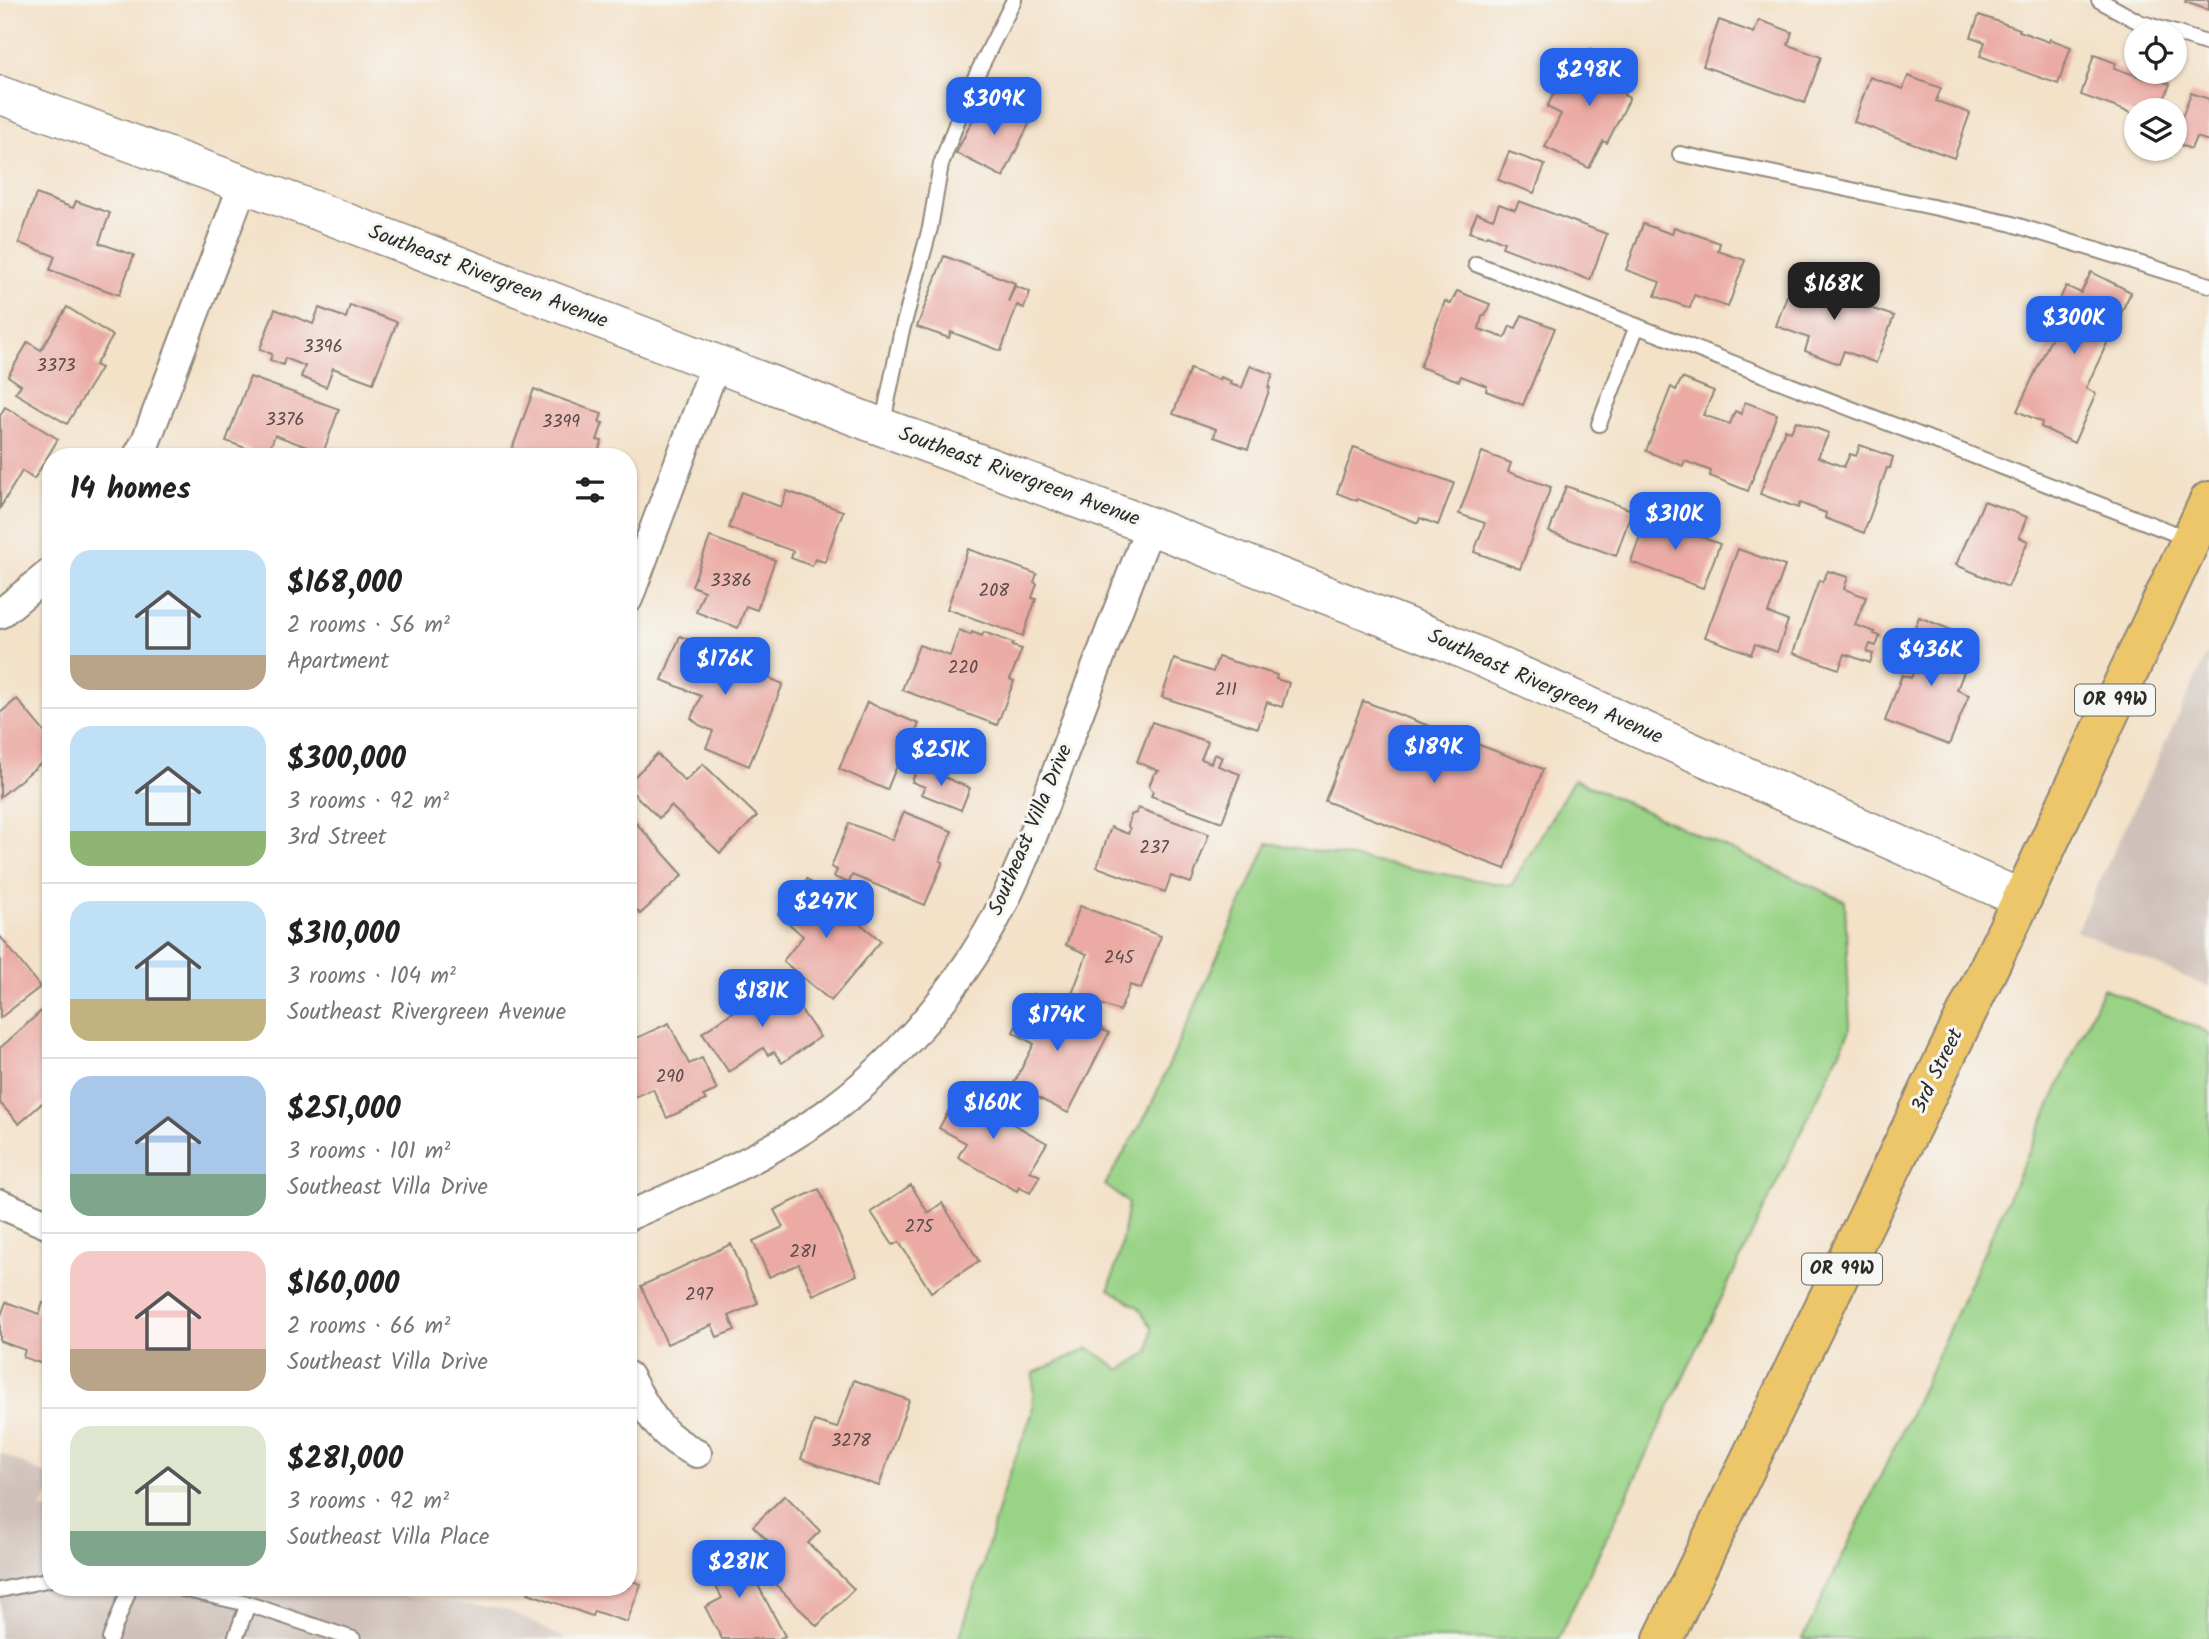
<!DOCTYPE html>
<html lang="en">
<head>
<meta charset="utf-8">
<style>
  :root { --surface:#fff; --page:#f2f2f2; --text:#222; --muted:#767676; --line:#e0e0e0; --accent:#2563eb }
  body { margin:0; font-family:Kalam,sans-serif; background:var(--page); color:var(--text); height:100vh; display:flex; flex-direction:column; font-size:26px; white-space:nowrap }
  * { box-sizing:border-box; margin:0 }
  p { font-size:23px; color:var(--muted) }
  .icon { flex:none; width:38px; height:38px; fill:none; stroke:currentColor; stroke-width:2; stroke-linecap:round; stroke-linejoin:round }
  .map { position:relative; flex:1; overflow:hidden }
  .details { position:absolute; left:42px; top:448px; width:595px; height:1148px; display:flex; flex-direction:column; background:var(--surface); border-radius:28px; box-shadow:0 2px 5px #0004 }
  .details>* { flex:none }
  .buttons { position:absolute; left:2124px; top:21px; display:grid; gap:14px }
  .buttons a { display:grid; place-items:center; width:63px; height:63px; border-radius:50%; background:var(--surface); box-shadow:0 2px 5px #0004; font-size:35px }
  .price { position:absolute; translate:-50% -60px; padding:0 16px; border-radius:14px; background:var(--accent); color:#fff; font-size:23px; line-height:46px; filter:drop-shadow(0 2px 4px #0008) }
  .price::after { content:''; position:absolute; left:50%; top:42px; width:21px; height:16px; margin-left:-10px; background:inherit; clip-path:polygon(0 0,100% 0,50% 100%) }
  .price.current { background:#222; color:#fff }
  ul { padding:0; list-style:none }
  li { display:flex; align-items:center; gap:21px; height:175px; padding:0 28px }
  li+li { border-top:2px solid var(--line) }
  li span { display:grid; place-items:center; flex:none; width:196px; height:140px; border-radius:21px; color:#555 }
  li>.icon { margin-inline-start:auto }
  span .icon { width:84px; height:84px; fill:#fffc; stroke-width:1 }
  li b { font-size:30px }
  h2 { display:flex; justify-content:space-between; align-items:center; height:84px; padding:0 28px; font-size:30px }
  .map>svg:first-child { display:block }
</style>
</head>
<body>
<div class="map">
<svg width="2209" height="1639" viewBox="0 0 2209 1639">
  <rect width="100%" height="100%" fill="#f6f6f2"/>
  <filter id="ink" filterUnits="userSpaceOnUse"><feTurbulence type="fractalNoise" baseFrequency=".0143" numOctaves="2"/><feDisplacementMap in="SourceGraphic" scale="14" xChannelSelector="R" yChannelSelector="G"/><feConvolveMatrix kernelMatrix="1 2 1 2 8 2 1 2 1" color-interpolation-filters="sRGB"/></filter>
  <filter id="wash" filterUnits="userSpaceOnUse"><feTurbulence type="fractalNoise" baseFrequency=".00686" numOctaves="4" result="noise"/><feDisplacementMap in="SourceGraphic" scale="28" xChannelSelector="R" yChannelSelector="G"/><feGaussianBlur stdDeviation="1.57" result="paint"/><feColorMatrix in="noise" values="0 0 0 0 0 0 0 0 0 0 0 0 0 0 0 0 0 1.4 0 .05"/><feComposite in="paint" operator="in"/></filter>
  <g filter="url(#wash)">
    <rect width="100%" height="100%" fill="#f3e1c8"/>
    <g fill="#cfc1ba">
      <path d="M2209 651V987L2076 931Z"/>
      <path d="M0 1453 51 1477V1491L41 1508 51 1511V1587H342L507 1610 566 1639H0Z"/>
    </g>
    <g fill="#99d386" stroke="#627f58" stroke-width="2">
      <path d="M1574 779 1845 901 1850 1030 1558 1639H959L983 1564 1003 1491 1032 1414 1034 1373 1089 1348 1120 1370 1149 1352 1152 1328 1138 1307 1109 1289 1120 1251 1128 1203 1105 1185 1148 1112 1268 843 1511 886Z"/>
      <path d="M2103 988 2209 1033V1639H1803L1921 1391Z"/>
    </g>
    <g id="blocks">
      <g fill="#ebaba4">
        <path d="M2186 0H2209V10L2185 2Z"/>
        <path d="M1979 15 2020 29 2019 31 2049 42 2050 39 2071 47 2058 84 1980 56 1985 42 1971 37Z"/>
        <path d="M1719 20 1754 33 1759 20 1792 32 1788 45 1821 57 1805 103 1703 66Z"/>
        <path d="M1590 49 1636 71 1624 95 1629 98 1628 102 1607 143 1603 141 1589 168 1545 147 1561 114 1547 107 1563 75 1575 81Z"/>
        <path d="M2094 55 2116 63 2114 68 2146 79 2147 76 2170 84 2160 110H2137V115L2081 95Z"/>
        <path d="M1908 76 1941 88 1936 101 1970 113 1954 158 1854 122 1870 77 1903 89Z"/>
        <path d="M2191 93 2209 99V141L2196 137 2191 149 2175 143V136Z"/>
        <path d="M984 97 1031 120 1003 177 956 153Z"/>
        <path d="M1509 152 1545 165 1534 193 1498 180Z"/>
        <path d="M36 194 73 208 76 201 110 213 99 243 134 255 119 295 50 270 55 256 19 243Z"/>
        <path d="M1519 201 1607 234 1590 280 1502 247 1504 242 1487 235 1486 237 1469 232 1477 213 1493 219 1499 204 1515 210Z"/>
        <path d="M1643 224 1672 234 1674 227 1720 243 1718 251 1745 260 1728 307 1694 295 1690 308 1655 296 1660 282 1626 270Z"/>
        <path d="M944 256 1015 283 1008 302 1015 286 1030 292 1024 308 1017 305 1001 351 951 332 949 338 917 327Z"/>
        <path d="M2091 272 2131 292 2086 388 2096 394 2074 443 2041 427 2042 422 2017 411 2058 324 2050 320 2066 286 2081 293Z"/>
        <path d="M1793 279 1820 289 1823 282 1865 298 1869 299 1867 307 1894 316 1876 363 1844 351 1839 364 1805 351 1809 338 1776 326Z"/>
        <path d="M1457 291 1490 304 1485 316H1482L1479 329 1505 338 1510 326 1516 328 1522 315 1555 328 1523 405 1486 391 1487 386 1461 376 1459 381 1420 367 1445 301 1451 304Z"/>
        <path d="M350 305 397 322 373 383 333 368 326 387 301 377 305 366 285 358 283 365 270 360 272 354 260 349 275 309 313 324 319 308 346 318Z"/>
        <path d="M67 307 113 336 95 365 101 368 67 424 15 393 21 385 8 376 28 342 41 350Z"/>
        <path d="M1250 366 1273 374 1268 387 1270 388 1248 449 1214 437 1216 429 1173 414 1190 369 1219 380 1220 377 1231 381 1230 384 1242 388Z"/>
        <path d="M250 377 339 409 323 453 275 435 267 456 226 441Z"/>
        <path d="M1682 378 1714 391 1703 415 1730 424 1735 411 1741 414 1745 402 1777 414 1748 491 1710 476 1711 471 1685 461 1683 466 1646 451 1671 387 1676 390Z"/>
        <path d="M534 389 602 414 599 422 603 423 597 440 602 441 596 457H526L511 452Z"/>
        <path d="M5 407 58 439 34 479 22 471 0 508V416Z"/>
        <path d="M1796 421 1829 433 1818 457 1844 467 1850 454 1856 456 1860 445 1893 457 1890 468H1887L1864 533 1825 518 1826 513 1800 503 1798 508 1760 494 1785 429 1791 432Z"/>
        <path d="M1354 447 1454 483 1438 525 1420 518 1418 523 1358 499 1357 501 1337 493Z"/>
        <path d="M1482 452 1511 463 1508 472 1551 487 1520 569 1474 552 1485 523 1459 514Z"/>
        <path d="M1566 486 1632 510 1616 556 1549 532Z"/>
        <path d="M787 491 843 511 825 562 815 559 812 566 791 558 793 551 729 528 741 492 781 507Z"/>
        <path d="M1984 501 2027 517 2019 537 2028 541 2008 587 1956 565Z"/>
        <path d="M1647 516 1720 544 1703 588 1631 562Z"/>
        <path d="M710 537 775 560 757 610 746 606 738 628 696 612 704 591 692 586Z"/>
        <path d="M968 549 1037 574 1034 582 1037 584 1032 598 1036 599 1023 636 947 609Z"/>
        <path d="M1738 549 1785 566 1768 613 1788 621 1777 652 1755 644 1751 654 1705 637Z"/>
        <path d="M1828 571 1848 577 1844 589 1866 597 1855 625 1875 632 1874 634 1880 636 1876 646 1870 644 1867 652 1873 654 1870 663 1845 654 1839 669 1793 653 1819 580 1822 582Z"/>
        <path d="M1919 617 1952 630 1944 655 1967 664 1957 690 1969 695 1949 745 1885 721 1902 675 1911 678 1924 644 1910 639Z"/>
        <path d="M959 630 971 635 972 632 982 636 984 632 1013 643 1012 646 1022 649 1010 679 1014 681 997 725 902 690 919 645 950 656Z"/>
        <path d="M680 636 764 671 762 675 783 684 749 766 706 748 713 731 699 725 691 718 701 696 662 680Z"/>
        <path d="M1218 657 1277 675 1276 679 1289 683 1282 707 1267 702 1258 728 1162 697 1174 659 1213 672Z"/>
        <path d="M17 699 51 740V755L0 797V713Z"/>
        <path d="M1363 701 1543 769 1505 869 1325 801Z"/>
        <path d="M867 702 919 724 907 752 903 751 887 790 839 769Z"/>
        <path d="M1152 722 1208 742 1201 759 1211 763 1214 754 1222 757 1218 766 1240 774 1222 822 1151 796 1153 792 1149 786 1154 774 1159 771 1137 762Z"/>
        <path d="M657 754 685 781 703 764 757 816 720 853 671 806 659 818 628 788V783Z"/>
        <path d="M918 766 970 788 961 810 921 794 925 787 912 782Z"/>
        <path d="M1138 808 1209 834 1191 883 1171 876 1165 892 1097 867 1111 827 1128 834 1130 829 1128 826 1131 815 1136 813Z"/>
        <path d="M904 812 952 831 940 861 943 862 925 905 852 875 849 883 834 877 837 870 831 867 849 823 892 840Z"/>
        <path d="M628 814 683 875 640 914 628 901Z"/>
        <path d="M807 879 881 941 831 1001 783 961 803 936 778 914Z"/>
        <path d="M1080 906 1161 936 1141 989 1130 985 1120 1011 1072 994 1087 954 1066 945Z"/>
        <path d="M0 936 40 987 0 1018Z"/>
        <path d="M780 980 820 1037 782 1063 774 1052 768 1055 763 1048 729 1072 702 1033Z"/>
        <path d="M1033 994 1109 1033 1068 1113 1013 1085 1034 1044 1013 1032 1024 1010 1026 1011Z"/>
        <path d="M47 1006 51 1010V1095L19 1124 0 1103V1048Z"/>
        <path d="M669 1023 689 1064 702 1058 717 1090 703 1096 706 1100 667 1118 653 1089 628 1100V1042Z"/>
        <path d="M963 1085 998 1104 997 1115 1047 1143 1030 1171 1040 1176 1030 1193 1019 1187 1017 1191 958 1157 966 1143 939 1128Z"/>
        <path d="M911 1185 928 1213 942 1203 979 1261 931 1292 899 1242 893 1245 871 1212Z"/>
        <path d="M819 1189 857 1275 813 1295 799 1264 769 1277 753 1241 783 1227 774 1210Z"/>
        <path d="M731 1244 758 1303 729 1316 735 1330 717 1337 712 1325 667 1344 641 1286Z"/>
        <path d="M6 1302 39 1314 43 1303 51 1305V1367L23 1357 25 1350 0 1341V1318Z"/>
        <path d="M854 1380 909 1400 879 1486 801 1459 814 1421 837 1428Z"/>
        <path d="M785 1495 820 1531 808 1543 854 1589 817 1626 764 1573 782 1555 753 1526Z"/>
        <path d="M736 1544 785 1636 779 1639H722L705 1607 722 1598 703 1562Z"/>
        <path d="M628 1580 641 1584 627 1622 594 1611 592 1616 528 1593 531 1587H628Z"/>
      </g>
    </g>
  </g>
  <g filter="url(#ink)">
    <use href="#blocks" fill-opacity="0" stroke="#8f867a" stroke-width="2"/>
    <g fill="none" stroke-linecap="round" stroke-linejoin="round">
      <g stroke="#8f867a" stroke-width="18">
        <g id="service">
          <path d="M2099 0 2139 22 2175 33"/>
          <path d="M2175 33 2209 44"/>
          <path d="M1680 154 2009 223 2209 285"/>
          <path d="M1476 264 2189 539"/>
          <path d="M1599 424 1637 326"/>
          <path d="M882 427 901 334 930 228 941 164 969 90 1014 0"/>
          <path d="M174 1587 248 1604 353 1639"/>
          <path d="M0 1590 51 1579"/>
          <path d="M110 1639 130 1587"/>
          <path d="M235 1639 248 1604"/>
        </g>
      </g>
      <g stroke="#8f867a" stroke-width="32">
        <g id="minor">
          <path d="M137 457 146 441 243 185"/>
          <path d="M628 599 716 363"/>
          <path d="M0 614 51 572"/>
          <path d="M0 1204 51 1226"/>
          <path d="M628 1216C696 1186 765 1158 826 1114 891 1067 946 1003 987 934 1022 873 1044 804 1069 739 1096 668 1123 597 1150 526"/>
          <path d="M628 1376C648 1411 658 1436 697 1453"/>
        </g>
      </g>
      <g stroke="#8f867a" stroke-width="40">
        <path id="tertiary" d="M0 95 320 212 882 427 1150 526 1444 641 2022 899"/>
      </g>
      <g stroke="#8f867a" stroke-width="42">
        <path id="trunk" d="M1663 1639 2022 899 2209 501"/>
      </g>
      <use href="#service" stroke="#fff" stroke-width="14"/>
      <use href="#minor" stroke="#fff" stroke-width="28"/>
      <use href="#tertiary" stroke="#fff" stroke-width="37"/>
      <use href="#trunk" stroke="#ecc669" stroke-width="38"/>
    </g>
  </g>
  <g text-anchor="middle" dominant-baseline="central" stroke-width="6" stroke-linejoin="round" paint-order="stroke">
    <g font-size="18" fill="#5b4b49">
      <text x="323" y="347">3396</text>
      <text x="56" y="366">3373</text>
      <text x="285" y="420">3376</text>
      <text x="561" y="422">3399</text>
      <text x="731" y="581">3386</text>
      <text x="994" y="591">208</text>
      <text x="963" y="668">220</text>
      <text x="1226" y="690">211</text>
      <text x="1154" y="848">237</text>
      <text x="1119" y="958">245</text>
      <text x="670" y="1077">290</text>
      <text x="919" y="1227">275</text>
      <text x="803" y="1252">281</text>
      <text x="699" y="1295">297</text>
      <text x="851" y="1441">3278</text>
    </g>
    <g fill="#f6f6f2" stroke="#686867" stroke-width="2">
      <rect x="2075" y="684.5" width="80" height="31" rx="5"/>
      <rect x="1802" y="1253.5" width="80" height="31" rx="5"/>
    </g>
    <g font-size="19" font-weight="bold" fill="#2b2b2b">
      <text x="2115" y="700">OR 99W</text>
      <text x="1842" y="1269">OR 99W</text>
    </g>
    <g font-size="21" fill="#2b2b2b" stroke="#f6f6f2">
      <text transform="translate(488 277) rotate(21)">Southeast Rivergreen Avenue</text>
      <text transform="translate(1019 477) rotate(20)">Southeast Rivergreen Avenue</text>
      <text transform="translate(1545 687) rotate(24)">Southeast Rivergreen Avenue</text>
      <text transform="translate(1031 830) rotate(-67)">Southeast Villa Drive</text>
      <text transform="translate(1938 1071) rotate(-64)">3rd Street</text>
    </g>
  </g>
</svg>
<div class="buttons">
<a><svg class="icon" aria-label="locate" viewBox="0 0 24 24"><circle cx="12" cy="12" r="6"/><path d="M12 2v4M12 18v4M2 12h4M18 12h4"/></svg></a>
<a><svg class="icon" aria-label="layers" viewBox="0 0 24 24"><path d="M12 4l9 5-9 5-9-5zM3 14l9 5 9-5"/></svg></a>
</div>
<b class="price" style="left:1589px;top:108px">$298K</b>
<b class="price" style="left:994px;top:137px">$309K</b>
<b class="price current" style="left:1834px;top:322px">$168K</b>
<b class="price" style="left:2074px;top:356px">$300K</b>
<b class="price" style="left:1675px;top:552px">$310K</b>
<b class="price" style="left:1931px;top:688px">$436K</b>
<b class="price" style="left:725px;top:697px">$176K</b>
<b class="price" style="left:1434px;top:785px">$189K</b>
<b class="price" style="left:941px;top:788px">$251K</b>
<b class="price" style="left:826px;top:940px">$247K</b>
<b class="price" style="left:762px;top:1029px">$181K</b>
<b class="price" style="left:1057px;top:1053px">$174K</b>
<b class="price" style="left:993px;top:1141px">$160K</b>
<b class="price" style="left:739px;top:1600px">$281K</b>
<section class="details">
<h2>14 homes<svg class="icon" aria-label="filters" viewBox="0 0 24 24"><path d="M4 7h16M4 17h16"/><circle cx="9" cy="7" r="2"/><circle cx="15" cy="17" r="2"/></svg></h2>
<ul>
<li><span style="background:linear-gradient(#bfe0f5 75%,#b9a48a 0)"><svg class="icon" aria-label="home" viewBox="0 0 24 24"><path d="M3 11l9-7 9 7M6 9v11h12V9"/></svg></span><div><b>$168,000</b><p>2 rooms · 56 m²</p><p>Apartment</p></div></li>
<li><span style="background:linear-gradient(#bfe0f5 75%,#8fb573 0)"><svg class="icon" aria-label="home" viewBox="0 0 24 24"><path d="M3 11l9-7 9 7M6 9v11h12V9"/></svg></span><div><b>$300,000</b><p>3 rooms · 92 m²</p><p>3rd Street</p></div></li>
<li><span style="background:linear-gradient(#bfe0f5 70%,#c2b280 0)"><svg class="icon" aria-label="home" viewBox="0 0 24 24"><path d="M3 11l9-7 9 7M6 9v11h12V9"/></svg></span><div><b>$310,000</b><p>3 rooms · 104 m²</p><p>Southeast Rivergreen Avenue</p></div></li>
<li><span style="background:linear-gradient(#a9c7e8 70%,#7fa58c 0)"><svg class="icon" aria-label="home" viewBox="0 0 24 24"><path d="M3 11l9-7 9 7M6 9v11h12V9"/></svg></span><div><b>$251,000</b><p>3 rooms · 101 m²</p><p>Southeast Villa Drive</p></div></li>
<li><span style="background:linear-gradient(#f6c9c9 70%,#b9a48a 0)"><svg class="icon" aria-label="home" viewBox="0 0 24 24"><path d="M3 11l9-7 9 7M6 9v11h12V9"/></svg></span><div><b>$160,000</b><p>2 rooms · 66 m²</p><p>Southeast Villa Drive</p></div></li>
<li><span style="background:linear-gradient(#dfe7d0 75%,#7fa58c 0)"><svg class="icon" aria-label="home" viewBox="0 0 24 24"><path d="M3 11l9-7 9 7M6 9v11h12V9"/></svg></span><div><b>$281,000</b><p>3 rooms · 92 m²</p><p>Southeast Villa Place</p></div></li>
</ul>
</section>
</div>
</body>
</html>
